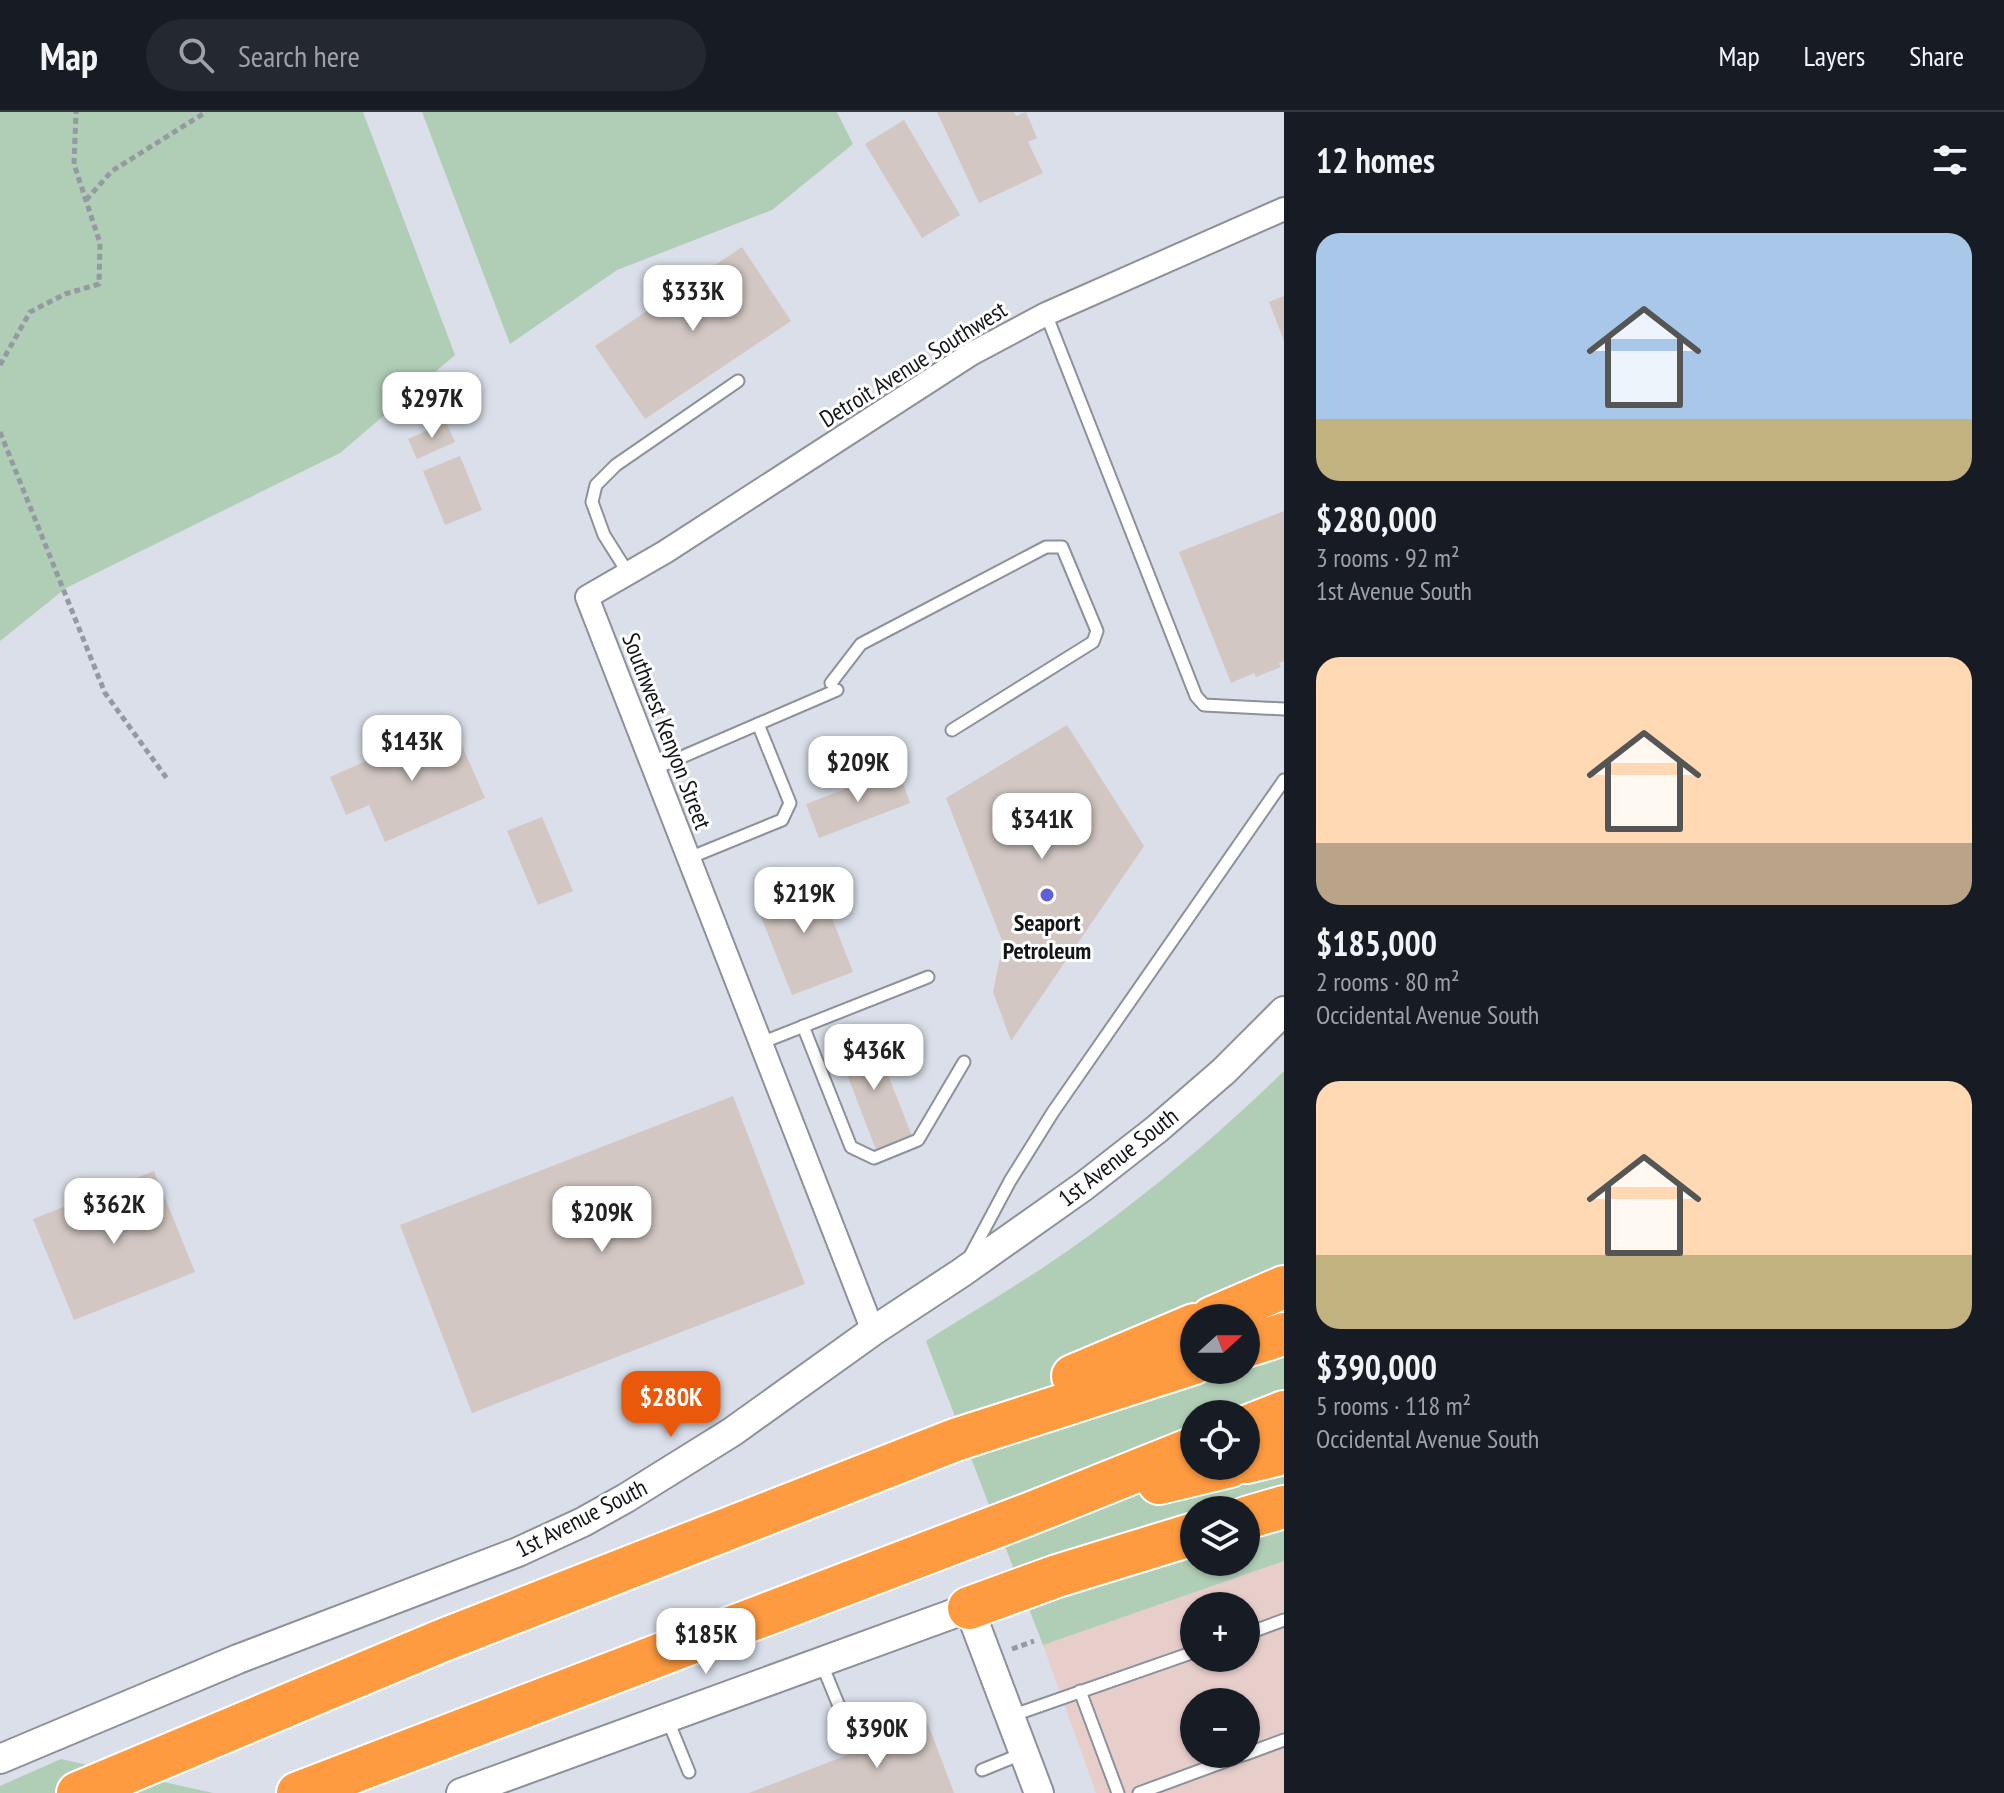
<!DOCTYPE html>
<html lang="en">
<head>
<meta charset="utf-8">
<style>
  :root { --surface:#171b24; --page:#242831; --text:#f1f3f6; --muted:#9ea1a6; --line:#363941; --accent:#ea580c }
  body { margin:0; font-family:"PT Sans Narrow",sans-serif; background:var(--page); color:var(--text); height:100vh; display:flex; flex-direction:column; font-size:30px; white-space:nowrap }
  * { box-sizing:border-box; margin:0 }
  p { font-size:26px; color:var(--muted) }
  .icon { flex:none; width:44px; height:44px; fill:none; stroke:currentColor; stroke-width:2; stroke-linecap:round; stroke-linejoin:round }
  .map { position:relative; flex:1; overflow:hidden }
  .sheet { display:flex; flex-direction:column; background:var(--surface); width:720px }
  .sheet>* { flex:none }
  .needle { width:52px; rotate:69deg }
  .controls { position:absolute; left:1180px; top:1192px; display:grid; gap:16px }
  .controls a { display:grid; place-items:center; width:80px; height:80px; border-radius:50%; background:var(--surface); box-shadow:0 2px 6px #0004; font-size:40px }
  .price { position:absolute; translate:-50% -68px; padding:0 18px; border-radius:16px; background:#fff; color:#222; font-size:26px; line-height:52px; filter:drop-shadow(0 2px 4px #0008) }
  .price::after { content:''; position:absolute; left:50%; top:48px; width:24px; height:18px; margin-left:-12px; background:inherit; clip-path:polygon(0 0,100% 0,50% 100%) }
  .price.selected { background:var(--accent); color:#fff }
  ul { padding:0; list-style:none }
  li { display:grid; align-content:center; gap:16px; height:424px; padding:0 32px }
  li span { display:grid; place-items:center; height:248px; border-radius:24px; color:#555 }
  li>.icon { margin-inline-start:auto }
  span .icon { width:144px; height:144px; fill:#fffc; stroke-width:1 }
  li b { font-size:34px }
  h2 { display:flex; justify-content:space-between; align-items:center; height:96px; padding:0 32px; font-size:34px }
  header { display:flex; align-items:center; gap:48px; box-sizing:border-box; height:112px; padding:0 40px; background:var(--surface); border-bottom:2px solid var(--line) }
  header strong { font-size:38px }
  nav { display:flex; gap:44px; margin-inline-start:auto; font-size:28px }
  .search { width:560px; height:72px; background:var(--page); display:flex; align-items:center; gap:20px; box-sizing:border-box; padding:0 28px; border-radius:44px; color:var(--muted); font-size:30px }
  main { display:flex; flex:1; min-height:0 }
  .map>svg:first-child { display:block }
</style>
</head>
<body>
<header>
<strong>Map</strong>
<div class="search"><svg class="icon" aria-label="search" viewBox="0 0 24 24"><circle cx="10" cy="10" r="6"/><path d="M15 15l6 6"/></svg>Search here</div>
<nav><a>Map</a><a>Layers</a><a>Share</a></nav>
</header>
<main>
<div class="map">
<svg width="1284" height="1681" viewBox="0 0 1284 1681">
  <rect width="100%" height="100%" fill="#dadfe9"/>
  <path fill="#e8cecb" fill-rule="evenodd" d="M1284 1449V1681H1096L1043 1533ZM1194 1494H1246V1546H1194ZM1194 1590H1246V1642H1194Z"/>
  <g fill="#b0cdb6" fill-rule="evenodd">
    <path d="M0 0H363L455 243 340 341 66 476 0 529Z"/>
    <path d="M422 0H837L853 32 772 98 617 158 510 232Z"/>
    <path d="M1284 959V1449L1043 1533 926 1229C964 1205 1003 1182 1041 1157 1127 1100 1210 1031 1284 959ZM1194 1206H1246V1258H1194ZM1194 1302H1246V1354H1194ZM1194 1398H1246V1450H1194Z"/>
    <path d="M61 1647 213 1681H0V1674Z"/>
  </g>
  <g fill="#d2c7c2">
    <path d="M937 0H1014L1016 4 1026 0 1037 26 1028 30 1043 61 979 91Z"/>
    <path d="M904 8 960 103 922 126 865 32Z"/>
    <path d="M742 135 791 209 645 307 595 234Z"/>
    <path d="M1284 184V229L1269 190Z"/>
    <path d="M446 310 455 330 417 347 408 327Z"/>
    <path d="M460 344 482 398 445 413 423 359Z"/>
    <path d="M1284 399V549L1279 551 1281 555 1256 565 1254 561 1231 571 1179 440Z"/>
    <path d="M452 611 485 686 385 730 369 693 346 703 330 665Z"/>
    <path d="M1067 613 1144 734 1011 929 993 880 1003 831 946 686Z"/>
    <path d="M898 657 910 691 819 726 806 692Z"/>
    <path d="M542 705 573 779 538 793 507 719Z"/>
    <path d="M815 763 853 860 792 883 754 787Z"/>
    <path d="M872 922 912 1024 876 1038 837 936Z"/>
    <path d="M733 984 805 1172 472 1301 400 1113Z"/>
    <path d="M154 1059 195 1160 74 1208 33 1107Z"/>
    <path d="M928 1612 954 1681H749Z"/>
  </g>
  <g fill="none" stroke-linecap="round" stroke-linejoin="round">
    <g stroke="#8d919a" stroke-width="15">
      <g id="service">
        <path d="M1046 202 1196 584 1204 593 1284 597"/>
        <path d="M628 461 604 423 592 390 596 373 616 353 738 269"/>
        <path d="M831 571 861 532 1046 435H1062L1097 519 1093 530 952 618"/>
        <path d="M654 657 837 578"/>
        <path d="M689 746 782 708 790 691 758 612"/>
        <path d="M803 914 851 1035 874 1046 918 1028 964 950"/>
        <path d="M761 931 928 865"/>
        <path d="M970 1144 1010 1069 1053 1000 1284 668"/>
        <path d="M1246 1522 1284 1508"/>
        <path d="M821 1550 841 1599"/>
        <path d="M1080 1579 1118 1681"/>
        <path d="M1011 1604 1194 1540"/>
        <path d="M667 1606 689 1660"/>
        <path d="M1246 1642 1284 1628"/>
        <path d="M982 1658 1024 1641"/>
        <path d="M1139 1681 1245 1642"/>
      </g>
    </g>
    <g stroke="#8d919a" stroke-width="26">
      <path id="minor" d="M873 1219 587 485 665 440 971 242 1046 202 1284 97"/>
    </g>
    <g stroke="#8d919a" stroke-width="32">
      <g id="tertiary">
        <path d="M0 1647 238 1547 518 1440 583 1410 626 1386 732 1320 873 1219 961 1161 1084 1074 1157 1017 1224 959 1284 899"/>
        <path d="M461 1681 969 1496 1039 1681"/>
      </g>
    </g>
    <g stroke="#fff" stroke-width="46">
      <g id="motorway">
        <path d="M1212 1206 1284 1175"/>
        <path d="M1246 1234 1284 1222"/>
        <path d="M1073 1264 1194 1213"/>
        <path d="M1246 1315 1284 1300"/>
        <path d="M1246 1350 1284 1341"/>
        <path d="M1159 1371 1230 1354"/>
        <path d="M1246 1406 1284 1395"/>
        <path d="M969 1496 1057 1464 1194 1422"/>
        <path d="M78 1681 441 1529 955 1328 1194 1251"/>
        <path d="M298 1681 1029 1402 1194 1336"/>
      </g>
    </g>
    <g stroke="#9599a1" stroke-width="5" stroke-dasharray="6 4" stroke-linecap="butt">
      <path d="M86 88 112 59 206 0"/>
      <path d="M0 253 30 200 65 182 99 172 100 131 74 52 76 0"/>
      <path d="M0 320 105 581 168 668"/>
      <path d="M1012 1537 1034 1529"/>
    </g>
    <use href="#service" stroke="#fff" stroke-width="11"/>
    <use href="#minor" stroke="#fff" stroke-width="22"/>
    <use href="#tertiary" stroke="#fff" stroke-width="28"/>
    <use href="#motorway" stroke="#fe9a3f" stroke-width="42"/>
  </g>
  <circle fill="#5d60d8" stroke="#fff" stroke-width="3" cx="1047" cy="783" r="8"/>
  <g text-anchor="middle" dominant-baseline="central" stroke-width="6" stroke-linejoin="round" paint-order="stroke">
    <g font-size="24" fill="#131518" stroke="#fff">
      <text transform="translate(913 252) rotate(-32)">Detroit Avenue Southwest</text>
      <text transform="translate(667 619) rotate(69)">Southwest Kenyon Street</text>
      <text transform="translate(1118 1045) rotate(-38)">1st Avenue South</text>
      <text transform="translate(581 1406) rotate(-27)">1st Avenue South</text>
    </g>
    <g font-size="24" font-weight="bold" fill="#131518" stroke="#fff">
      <text x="1047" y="810">Seaport<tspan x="1047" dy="28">Petroleum</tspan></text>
    </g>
  </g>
</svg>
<div class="controls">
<a><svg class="needle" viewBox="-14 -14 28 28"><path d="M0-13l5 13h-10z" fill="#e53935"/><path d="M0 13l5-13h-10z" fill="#9ea1a6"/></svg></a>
<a><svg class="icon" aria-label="locate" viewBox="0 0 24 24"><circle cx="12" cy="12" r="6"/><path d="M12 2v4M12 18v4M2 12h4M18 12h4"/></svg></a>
<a><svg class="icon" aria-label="layers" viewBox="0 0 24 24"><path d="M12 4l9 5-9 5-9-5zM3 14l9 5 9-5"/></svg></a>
<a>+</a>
<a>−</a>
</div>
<b class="price" style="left:693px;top:221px">$333K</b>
<b class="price" style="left:432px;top:328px">$297K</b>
<b class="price" style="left:412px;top:671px">$143K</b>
<b class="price" style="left:858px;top:692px">$209K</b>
<b class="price" style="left:1042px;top:749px">$341K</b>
<b class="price" style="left:804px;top:823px">$219K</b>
<b class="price" style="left:874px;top:980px">$436K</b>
<b class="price" style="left:114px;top:1134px">$362K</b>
<b class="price" style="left:602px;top:1142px">$209K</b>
<b class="price selected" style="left:671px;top:1327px">$280K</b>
<b class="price" style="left:706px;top:1564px">$185K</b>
<b class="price" style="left:877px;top:1658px">$390K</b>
</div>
<section class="sheet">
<h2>12 homes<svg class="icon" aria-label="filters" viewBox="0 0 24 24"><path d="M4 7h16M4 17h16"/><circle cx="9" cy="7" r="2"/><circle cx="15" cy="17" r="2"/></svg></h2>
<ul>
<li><span style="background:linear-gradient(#a9c7e8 75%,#c2b280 0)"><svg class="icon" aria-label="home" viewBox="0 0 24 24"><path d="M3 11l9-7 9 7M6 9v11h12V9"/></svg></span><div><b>$280,000</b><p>3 rooms · 92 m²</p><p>1st Avenue South</p></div></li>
<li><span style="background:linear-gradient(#ffd9b3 75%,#b9a48a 0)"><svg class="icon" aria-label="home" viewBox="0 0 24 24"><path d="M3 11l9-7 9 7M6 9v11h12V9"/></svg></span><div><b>$185,000</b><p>2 rooms · 80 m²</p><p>Occidental Avenue South</p></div></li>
<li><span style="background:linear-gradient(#ffd9b3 70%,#c2b280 0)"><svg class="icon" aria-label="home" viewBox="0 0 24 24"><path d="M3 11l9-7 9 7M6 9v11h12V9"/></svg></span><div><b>$390,000</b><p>5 rooms · 118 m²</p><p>Occidental Avenue South</p></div></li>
</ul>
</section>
</main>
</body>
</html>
